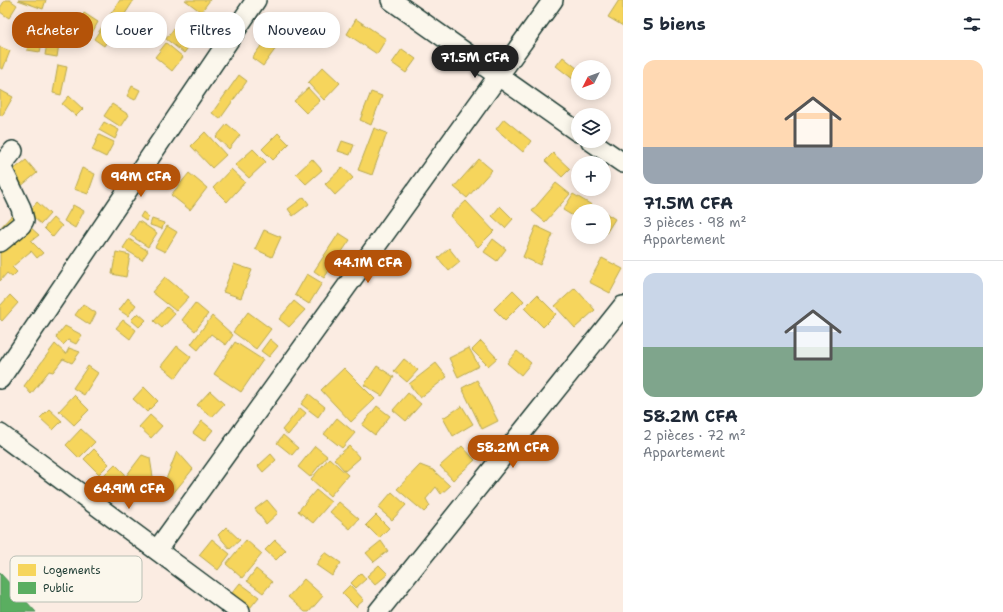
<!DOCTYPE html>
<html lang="fr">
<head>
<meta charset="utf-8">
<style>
  :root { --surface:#fff; --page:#f2f2f3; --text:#1f2937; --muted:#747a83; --line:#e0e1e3; --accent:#b45309 }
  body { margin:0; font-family:"Shantell Sans",sans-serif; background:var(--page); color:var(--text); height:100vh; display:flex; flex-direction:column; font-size:15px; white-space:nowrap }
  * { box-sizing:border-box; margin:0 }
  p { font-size:13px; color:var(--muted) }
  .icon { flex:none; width:22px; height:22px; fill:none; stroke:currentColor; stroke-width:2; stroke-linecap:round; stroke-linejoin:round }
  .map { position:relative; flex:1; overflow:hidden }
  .sheet { display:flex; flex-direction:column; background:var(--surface); width:380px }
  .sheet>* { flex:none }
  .guide { position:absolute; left:12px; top:12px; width:380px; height:36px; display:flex; gap:8px }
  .needle { width:26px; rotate:228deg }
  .controls { position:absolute; left:571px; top:60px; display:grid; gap:8px }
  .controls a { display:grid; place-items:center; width:40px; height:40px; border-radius:50%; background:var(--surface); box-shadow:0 2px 10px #0003; font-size:20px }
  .price { position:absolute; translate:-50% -34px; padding:0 9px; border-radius:14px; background:var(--accent); color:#fff; font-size:13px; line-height:26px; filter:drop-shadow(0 1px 2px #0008) }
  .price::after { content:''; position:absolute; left:50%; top:24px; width:12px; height:9px; margin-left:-6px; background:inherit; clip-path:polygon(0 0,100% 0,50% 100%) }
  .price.current { background:#222; color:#fff }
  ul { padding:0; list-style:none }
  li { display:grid; align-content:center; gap:8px; height:212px; padding:0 20px }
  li+li { border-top:1px solid var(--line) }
  li span { display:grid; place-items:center; height:124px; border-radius:12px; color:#555 }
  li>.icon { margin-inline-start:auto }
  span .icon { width:72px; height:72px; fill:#fffc; stroke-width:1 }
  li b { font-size:17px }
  h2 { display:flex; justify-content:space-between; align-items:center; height:48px; padding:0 20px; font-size:17px }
  .tag { padding:0 14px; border-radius:16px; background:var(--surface); box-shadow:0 2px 10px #0003; font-size:14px; line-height:36px }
  .tag.current { background:var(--accent); color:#fff }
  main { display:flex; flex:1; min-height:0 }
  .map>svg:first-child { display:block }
</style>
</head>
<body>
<main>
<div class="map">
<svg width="623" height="612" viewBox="0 0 623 612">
  <rect width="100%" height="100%" fill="#fbece2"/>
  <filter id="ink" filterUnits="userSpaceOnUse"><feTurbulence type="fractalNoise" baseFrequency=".025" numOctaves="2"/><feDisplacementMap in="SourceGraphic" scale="8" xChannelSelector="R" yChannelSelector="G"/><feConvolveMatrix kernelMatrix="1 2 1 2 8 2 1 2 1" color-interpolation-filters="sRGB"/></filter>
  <g filter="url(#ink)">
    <g fill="#f6d55c" stroke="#b6a750">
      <path d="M5 0H10L17 5 9 18 0 12V8Z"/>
      <path d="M18 0H46L43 9Z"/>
      <path d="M120 0H134L104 46 94 39Z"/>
      <path d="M185 0H210L201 12Z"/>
      <path d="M619 0H623V26L608 17Z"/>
      <path d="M84 13 98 22 86 44 71 36Z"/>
      <path d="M184 15 202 29 184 53 166 39Z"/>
      <path d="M356 19 386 39 377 54 347 34Z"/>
      <path d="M276 26 287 33 263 66 252 58Z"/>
      <path d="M30 35 43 38 40 52 27 50Z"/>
      <path d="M48 37 60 38 57 57 45 55Z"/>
      <path d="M166 43 183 57 172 71 155 57Z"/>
      <path d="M0 47 10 51 3 69 0 68Z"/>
      <path d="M402 49 416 59 406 73 392 63Z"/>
      <path d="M563 57 578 69V83L556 66Z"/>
      <path d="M58 65 67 67 61 95 53 93Z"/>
      <path d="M323 67 340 83 324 100 308 83Z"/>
      <path d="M239 75 247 81 220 119 212 113Z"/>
      <path d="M132 86 140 90 135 100 127 96Z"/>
      <path d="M308 88 320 101 306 113 294 101Z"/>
      <path d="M0 90 13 97 2 116 0 114Z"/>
      <path d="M371 92 382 96 371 125 360 120Z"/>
      <path d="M69 96 83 109 76 116 62 104Z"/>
      <path d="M112 104 129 115 121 127 104 116Z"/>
      <path d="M504 119 531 141 523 152 496 129Z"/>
      <path d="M104 122 119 130 115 139 99 130Z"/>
      <path d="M227 124 240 135 229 149 216 137Z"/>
      <path d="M374 128 387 133 372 175 358 170Z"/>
      <path d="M205 132 226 155 212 168 191 146Z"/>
      <path d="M278 133 289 144 273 160 262 149Z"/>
      <path d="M99 135 114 142 106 157 92 150Z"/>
      <path d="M342 141 354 145 350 155 338 151Z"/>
      <path d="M253 149 266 162 249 178 235 165Z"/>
      <path d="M553 153 570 169 562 177 545 161Z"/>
      <path d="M312 159 322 170 306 184 296 174Z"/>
      <path d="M479 159 492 170 467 198 454 187Z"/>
      <path d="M26 160 37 173 20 187 9 173Z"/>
      <path d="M343 167 353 178 335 195 325 184Z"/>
      <path d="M82 168 95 174 88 194 74 189Z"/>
      <path d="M231 169 245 182 227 202 213 188Z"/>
      <path d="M189 173 207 188 190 210 171 195Z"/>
      <path d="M556 183 570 194 545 222 532 211Z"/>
      <path d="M573 194 602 211H578V219L563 210Z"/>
      <path d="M304 197 309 204 293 216 288 209Z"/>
      <path d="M466 201 494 231 478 247 450 216Z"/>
      <path d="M37 202 50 214 41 224 28 213Z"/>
      <path d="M73 205 84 211 75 228 64 221Z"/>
      <path d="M500 206 513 219 505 228 492 216Z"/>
      <path d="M143 212 149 217 146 221 140 217Z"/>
      <path d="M604 212 615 219 605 235 604 234Z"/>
      <path d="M14 213 18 216 0 231V228Z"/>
      <path d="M53 218 62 226 53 237 44 228Z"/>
      <path d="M152 219 164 223 162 229 150 225Z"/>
      <path d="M139 221 157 233 148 247 130 235Z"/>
      <path d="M29 226 39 235 31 241 43 253 37 258 31 251 12 267 17 272 12 277 7 273 0 281V249Z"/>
      <path d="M167 226 177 232 165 252 155 247Z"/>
      <path d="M536 226 553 234 540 265 523 257Z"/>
      <path d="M264 230 281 237 272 257 255 249Z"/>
      <path d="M339 233 350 240 324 278 314 271Z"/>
      <path d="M129 239 148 251 142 260 123 248Z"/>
      <path d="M493 239 506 249 497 261 484 252Z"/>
      <path d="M449 248 460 262 449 271 438 258Z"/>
      <path d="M116 252 130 255 126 277 112 274Z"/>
      <path d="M602 258 623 269 610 293 589 282Z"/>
      <path d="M234 264 252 270 241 298 223 292Z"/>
      <path d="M307 274 322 283 309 304 295 295Z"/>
      <path d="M165 277 189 297 176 311 152 292Z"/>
      <path d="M575 288 595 310 575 328 555 306Z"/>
      <path d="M513 290 524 301 505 320 494 309Z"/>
      <path d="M10 295 18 303 2 321 0 319V306Z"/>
      <path d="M537 295 556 314 543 327 524 308Z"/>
      <path d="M128 298 136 305 128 316 119 310Z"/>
      <path d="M294 301 305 310 289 327 279 319Z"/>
      <path d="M195 303 208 314 195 331 182 320Z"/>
      <path d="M83 304 96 313 90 325 75 315Z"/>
      <path d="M167 307 175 314 162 328 154 321Z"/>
      <path d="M248 312 271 329 256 349 233 332Z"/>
      <path d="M138 313 146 320 139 327 131 320Z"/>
      <path d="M212 316 233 335 226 345 211 334 198 350 191 344Z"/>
      <path d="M123 320 136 330 130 339 116 328Z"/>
      <path d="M65 326 82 335 76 344 68 340 63 345 56 337Z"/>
      <path d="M270 339 278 346 269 357 261 351Z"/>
      <path d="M481 341 497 358 488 366 472 350Z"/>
      <path d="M235 342 263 360 241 392 214 374Z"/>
      <path d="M55 344 66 354 69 348 80 352 72 363 63 359 53 372 49 371 31 394 24 386Z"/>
      <path d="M177 346 191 357 176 378 161 366Z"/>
      <path d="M469 348 479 366 458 377 449 358Z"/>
      <path d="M517 351 531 363 521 375 507 363Z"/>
      <path d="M404 359 418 370 407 382 394 371Z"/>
      <path d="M436 363 447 377 420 398 409 384Z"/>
      <path d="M88 366 98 373 84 395 73 388Z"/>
      <path d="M377 366 394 377 382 396 364 385Z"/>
      <path d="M344 368 375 399 351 422 321 390Z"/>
      <path d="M477 380 498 421 482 429 462 388Z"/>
      <path d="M144 387 158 401 147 412 133 399Z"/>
      <path d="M210 391 224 404 212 417 197 405Z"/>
      <path d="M408 393 421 404 406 421 393 410Z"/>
      <path d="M309 394 325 407 318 417 301 404Z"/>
      <path d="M74 395 89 410 74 425 59 411Z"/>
      <path d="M377 406 390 416 375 435 362 425Z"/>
      <path d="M462 406 473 424 453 436 443 418Z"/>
      <path d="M300 408 306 413 288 435 282 430Z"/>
      <path d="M49 409 62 421 53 430 40 418Z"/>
      <path d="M150 415 162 426 151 438 139 427Z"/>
      <path d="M337 418 355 433 342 448 324 434Z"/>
      <path d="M202 421 213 430 204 441 193 433Z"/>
      <path d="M81 429 95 442 79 458 66 445Z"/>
      <path d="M283 435 298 448 292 455 277 443Z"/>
      <path d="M315 446 327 456 310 477 298 467Z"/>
      <path d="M349 446 360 458 345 471 334 459Z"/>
      <path d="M462 446 475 460 453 480 440 466Z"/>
      <path d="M94 449 109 464 99 474 84 459Z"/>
      <path d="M177 451 193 469 171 496 163 487Z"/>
      <path d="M271 454 276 460 263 472 258 466Z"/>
      <path d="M142 455 150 458 153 477 136 495 117 488Z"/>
      <path d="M329 458 348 475 330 496 311 479Z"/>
      <path d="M115 464 125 474 114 485 104 475Z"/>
      <path d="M420 465 433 470 450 486 441 494 436 487 426 499 430 506 424 512 397 489Z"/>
      <path d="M316 490 331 502 313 523 298 511Z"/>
      <path d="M392 492 406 505 392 520 378 508Z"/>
      <path d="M267 500 278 513 266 524 255 509Z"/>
      <path d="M339 502 359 519 350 529 330 512Z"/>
      <path d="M376 515 389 528 379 538 366 525Z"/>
      <path d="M226 527 240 540 230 549 218 535Z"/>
      <path d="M212 539 230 554 218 570 199 555Z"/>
      <path d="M246 540 262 554 242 578 226 564Z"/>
      <path d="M275 540 286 550 276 560 265 550Z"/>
      <path d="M381 541 388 551 374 562 366 553Z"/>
      <path d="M325 552 341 563 332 576 316 565Z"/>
      <path d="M379 565 388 574 375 585 367 576Z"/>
      <path d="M256 569 272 582 263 593 247 581Z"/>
      <path d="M361 573 366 579 356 588 351 583Z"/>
      <path d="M304 579 323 596 309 612H305L288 597Z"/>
      <path d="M240 583 259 597 250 608 232 593Z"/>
      <path d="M350 585 364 600 356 607 342 593Z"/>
    </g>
    <path fill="#5aae61" stroke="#488c54" d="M0 573 36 612H0Z"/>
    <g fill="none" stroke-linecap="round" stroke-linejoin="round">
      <g stroke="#1f3d34" stroke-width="22">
        <g id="street">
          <path d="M391 0 578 132"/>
          <path d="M591 141 623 163"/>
          <path d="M0 242 21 225 24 220 21 208 1 166 13 151"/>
          <path d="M0 379 256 0"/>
          <path d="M0 434 240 612"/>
          <path d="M157 550 553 0"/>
          <path d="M378 612 623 306"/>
        </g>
      </g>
      <use href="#street" stroke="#fbf7ec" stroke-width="19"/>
    </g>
  </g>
  <rect x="10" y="556" width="132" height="46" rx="6" fill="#fbf7ec" stroke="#b9bfb5" stroke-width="1"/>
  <rect x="18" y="564" width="18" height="12" fill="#f6d55c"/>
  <rect x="18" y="582" width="18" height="12" fill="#5aae61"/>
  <g font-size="11" fill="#1f3d34">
    <text x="43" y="574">Logements</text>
    <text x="43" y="592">Public</text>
  </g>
</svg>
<div class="controls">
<a><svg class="needle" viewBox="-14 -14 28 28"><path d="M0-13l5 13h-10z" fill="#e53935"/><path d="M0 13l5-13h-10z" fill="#747a83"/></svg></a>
<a><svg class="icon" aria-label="layers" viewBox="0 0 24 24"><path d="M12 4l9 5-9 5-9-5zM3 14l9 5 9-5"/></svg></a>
<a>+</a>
<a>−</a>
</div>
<b class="price current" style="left:475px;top:79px">71.5M CFA</b>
<b class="price" style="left:141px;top:198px">94M CFA</b>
<b class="price" style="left:368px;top:284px">44.1M CFA</b>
<b class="price" style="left:513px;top:469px">58.2M CFA</b>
<b class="price" style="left:129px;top:510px">64.9M CFA</b>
<div class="guide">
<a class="tag current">Acheter</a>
<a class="tag">Louer</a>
<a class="tag">Filtres</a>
<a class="tag">Nouveau</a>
</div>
</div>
<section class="sheet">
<h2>5 biens<svg class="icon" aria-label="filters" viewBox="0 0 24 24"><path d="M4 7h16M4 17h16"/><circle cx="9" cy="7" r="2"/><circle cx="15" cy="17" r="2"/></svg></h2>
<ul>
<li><span style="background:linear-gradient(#ffd9b3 70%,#9aa5b1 0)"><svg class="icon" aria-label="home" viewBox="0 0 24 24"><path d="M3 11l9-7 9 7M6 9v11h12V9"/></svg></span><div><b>71.5M CFA</b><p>3 pièces · 98 m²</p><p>Appartement</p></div></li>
<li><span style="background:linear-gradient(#c9d6e8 60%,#7fa58c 0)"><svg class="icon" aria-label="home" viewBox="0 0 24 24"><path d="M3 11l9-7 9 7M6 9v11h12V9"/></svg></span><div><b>58.2M CFA</b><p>2 pièces · 72 m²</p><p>Appartement</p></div></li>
</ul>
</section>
</main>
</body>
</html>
